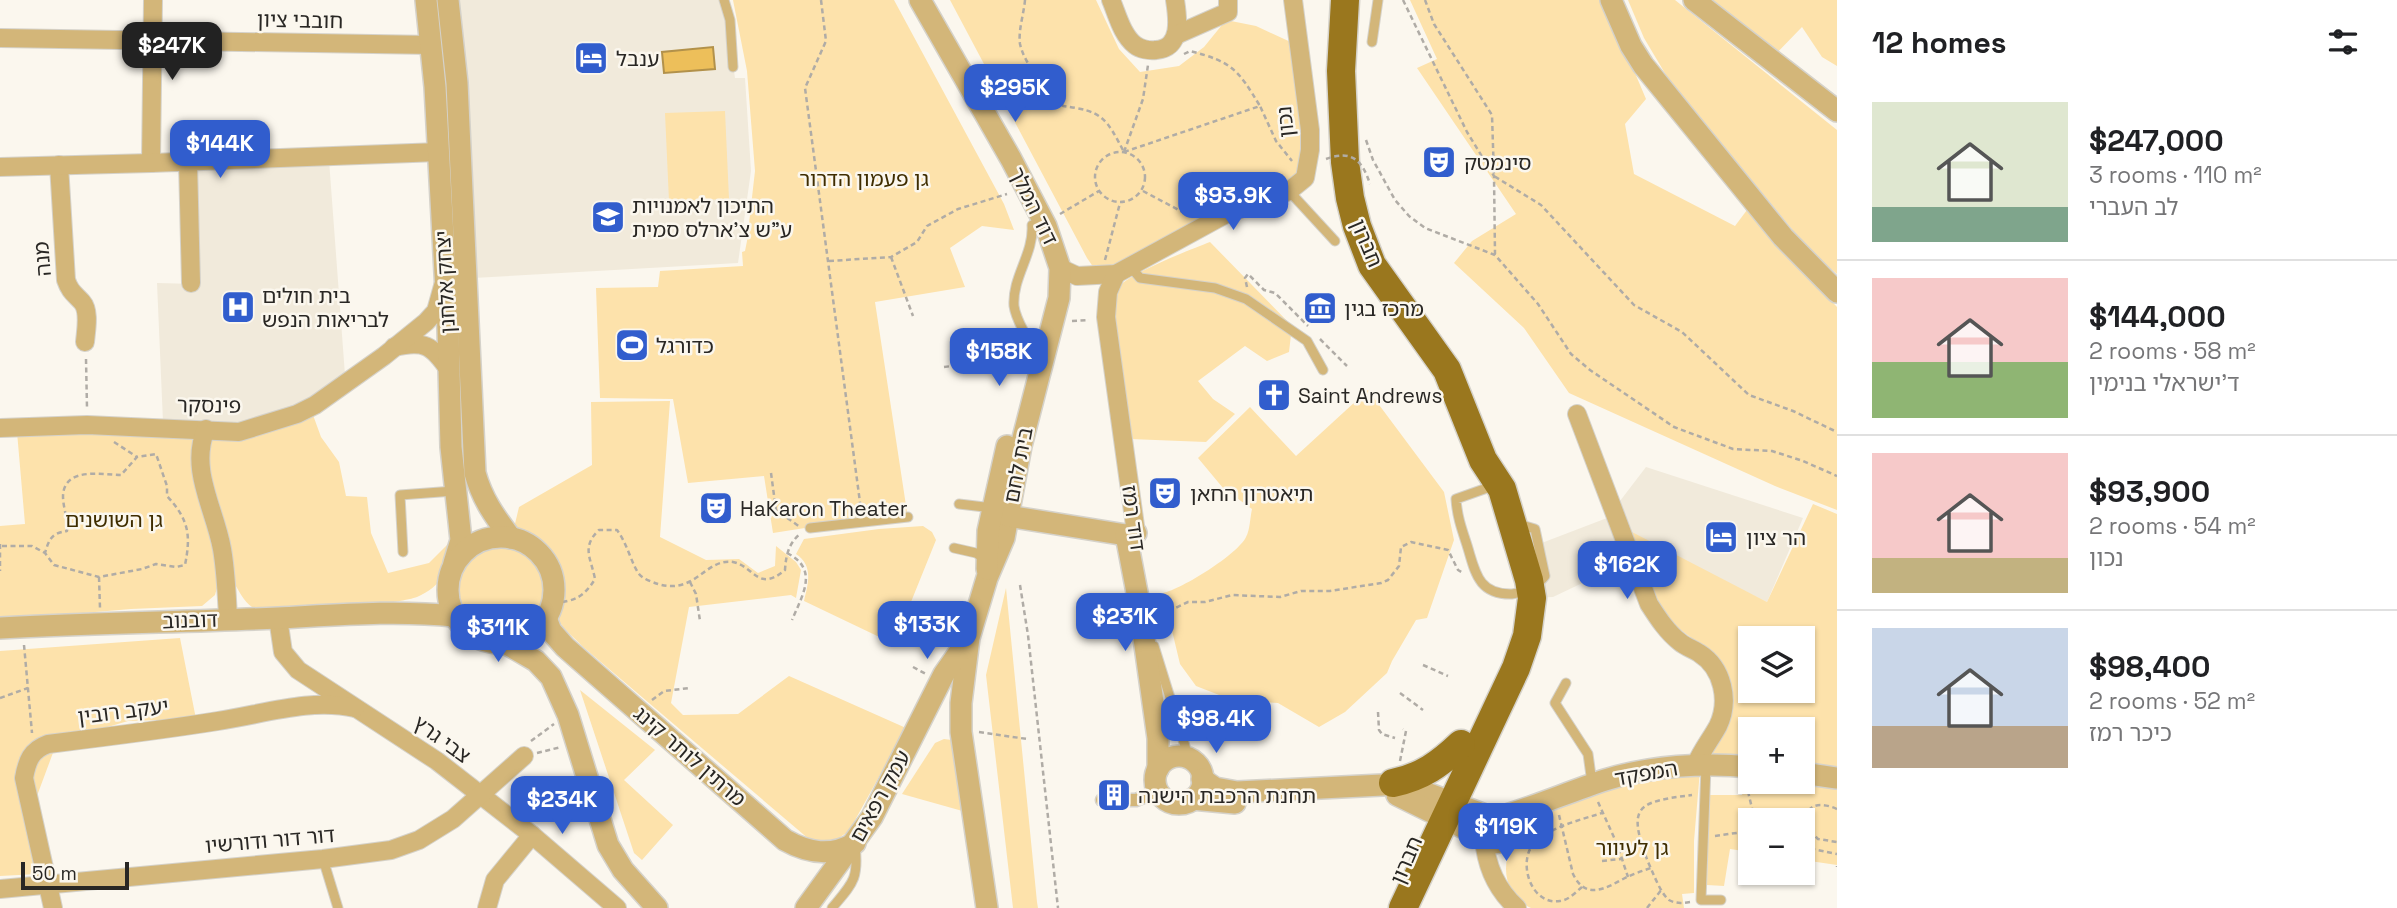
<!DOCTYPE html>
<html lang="en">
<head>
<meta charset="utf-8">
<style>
  :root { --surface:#fff; --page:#f6f6f6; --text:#202124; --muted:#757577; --line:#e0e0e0; --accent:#315dcd }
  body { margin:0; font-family:"Space Grotesk","Noto Sans Hebrew",sans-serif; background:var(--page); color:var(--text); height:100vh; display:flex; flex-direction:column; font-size:26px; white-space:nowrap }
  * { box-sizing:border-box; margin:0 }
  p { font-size:23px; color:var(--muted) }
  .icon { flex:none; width:38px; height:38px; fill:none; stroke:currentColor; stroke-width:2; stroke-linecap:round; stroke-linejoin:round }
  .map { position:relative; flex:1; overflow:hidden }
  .drawer { display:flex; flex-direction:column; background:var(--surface); width:560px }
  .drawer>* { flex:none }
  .buttons { position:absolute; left:1738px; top:626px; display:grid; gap:14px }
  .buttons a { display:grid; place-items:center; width:77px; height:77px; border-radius:0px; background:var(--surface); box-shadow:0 2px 5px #0004; font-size:35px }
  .scale { position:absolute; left:21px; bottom:18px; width:108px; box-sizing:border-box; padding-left:7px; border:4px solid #292724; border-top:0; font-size:19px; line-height:24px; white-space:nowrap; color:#292724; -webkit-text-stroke:5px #fbf7ee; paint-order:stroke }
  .price { position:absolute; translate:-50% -60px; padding:0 16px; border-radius:14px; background:var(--accent); color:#fff; font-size:23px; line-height:46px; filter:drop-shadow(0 2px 4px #0008) }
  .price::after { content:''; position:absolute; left:50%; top:42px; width:21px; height:16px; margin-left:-10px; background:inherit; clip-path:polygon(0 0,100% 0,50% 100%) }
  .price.selected { background:#222; color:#fff }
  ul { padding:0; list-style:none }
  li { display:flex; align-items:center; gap:21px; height:175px; padding:0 35px }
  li+li { border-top:2px solid var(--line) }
  li span { display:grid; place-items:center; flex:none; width:196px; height:140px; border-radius:0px; color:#555 }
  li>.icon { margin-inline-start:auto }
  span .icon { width:84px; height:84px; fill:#fffc; stroke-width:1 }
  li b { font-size:30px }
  h2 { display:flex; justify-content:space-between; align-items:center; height:84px; padding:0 35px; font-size:30px }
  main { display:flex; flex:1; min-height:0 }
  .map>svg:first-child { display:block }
</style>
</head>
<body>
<main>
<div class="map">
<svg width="1837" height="908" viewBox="0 0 1837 908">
  <rect width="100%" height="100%" fill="#fbf7ee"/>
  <g fill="#f1eadb">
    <path d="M448 0H724L735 78H745L751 171 738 263 473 278Z"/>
    <path d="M329 160 345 375 319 395 274 417 243 426 163 422 157 283 196 284 191 165Z"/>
    <path d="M1646 467 1803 518 1767 602 1656 548 1553 597 1532 598 1521 551 1607 518Z"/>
  </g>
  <g fill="#fde2ab" fill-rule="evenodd">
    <path d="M733 0H894L1004 204 1014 230 982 226 950 248 965 287 875 302 907 512 773 533 764 476 688 483 673 399 600 398 596 288 658 287 660 271 743 266 742 252 745 251 747 241 755 171 747 71Z"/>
    <path d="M950 0H1096L1119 49 1140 72 1179 66 1204 47 1226 20 1256 26 1295 44 1305 116 1300 175 1276 189 1250 195 1098 274 1087 258Z"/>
    <path d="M1410 0H1604L1646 99 1625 124 1634 174 1735 226 1747 210 1837 307V510L1775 486 1569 393 1524 328 1454 263 1472 241 1516 214 1417 68 1437 59Z"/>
    <path d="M1628 0H1675L1837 130V274L1810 251 1669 80 1644 38Z"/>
    <path d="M1699 0H1837V66L1822 57 1802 27 1774 56Z"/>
    <path d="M725 111 729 199 669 201 665 113Z"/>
    <path d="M1210 242 1292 326 1289 352 1267 361 1245 346 1198 381 1213 399 1235 414 1206 442 1130 439C1127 412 1107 306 1118 288 1127 274 1192 249 1210 242Z"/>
    <path d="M1368 390 1444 492 1454 540 1427 618 1416 620 1392 661 1387 673 1345 712 1319 727 1278 703 1232 700 1196 686 1180 664 1163 593C1182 589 1238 554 1246 537 1250 530 1250 518 1252 509L1223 488 1198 458 1250 407 1296 456Z"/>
    <path d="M670 401 660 537 706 560 739 559 758 573 775 566 776 546 796 562 801 570 796 598 791 595 689 607 671 703 683 715 738 714 789 676 906 728 849 831 836 840H810L582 646C575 638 564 630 559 621 554 610 558 598 558 587 559 557 538 542 514 528L519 507 592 465 591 402Z"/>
    <path d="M313 415 321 437 339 462 346 496 367 497 371 533 388 573 429 563 451 541C452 566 442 587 417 597 396 605 269 617 252 607 244 602 238 589 233 581L207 480V435Z"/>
    <path d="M17 432 196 433 216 558 218 584 215 595 202 606 131 609 0 620V526L25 524Z"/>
    <path d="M1813 504 1837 514V770L1803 766 1802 730H1750V760L1704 756C1710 742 1731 697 1730 685 1729 655 1693 643 1674 624 1652 601 1643 562 1632 532L1767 602ZM1750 639H1802V691H1750Z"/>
    <path d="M923 526 932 532 936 540 894 644 804 601C808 584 814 566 796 554L804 539 879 529Z"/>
    <circle cx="501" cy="590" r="51"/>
    <path d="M1006 588 1037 902 1038 908H1013L986 675Z"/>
    <path d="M180 638 196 719 128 721 57 742 31 812 38 874 0 876V651Z"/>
    <path d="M580 690 655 750 624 780 673 825 642 860 634 853Z"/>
    <path d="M944 739 952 740 966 812 902 794 935 743Z"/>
    <path d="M1700 770 1694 841V893L1682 894 1684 908H1531C1516 901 1506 887 1506 869 1506 849 1517 831 1534 820 1541 815 1551 812 1559 809 1604 788 1651 778 1700 770Z"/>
    <path d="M1747 775H1750V782H1802L1837 786V865L1803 860 1802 821H1750V852L1730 849 1724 886 1707 885 1709 795H1742Z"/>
  </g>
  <path fill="#edbf5a" stroke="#b2914a" stroke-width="2" d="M713 47 715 69 664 73 662 52Z"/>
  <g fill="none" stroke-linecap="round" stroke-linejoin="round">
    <path stroke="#d1cdc6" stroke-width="12" stroke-dasharray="12 6" stroke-linecap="butt" d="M1104 800H1125"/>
    <g stroke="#d5d2ca" stroke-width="11">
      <g id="service">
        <path d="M724 0 730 20 733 67"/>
        <path d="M1372 42 1378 0"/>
        <path d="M1289 191 1335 241"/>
        <path d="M1130 266 1140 278 1215 288 1246 299 1307 341 1323 370"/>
        <path d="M1031 347C1026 333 1016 321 1014 306 1012 277 1034 254 1032 225"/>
        <path d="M1496 487 1487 488 1456 499C1457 515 1461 527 1466 542 1475 569 1476 595 1512 594 1525 593 1538 585 1545 576L1535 529 1518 524"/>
        <path d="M959 504 993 508"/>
        <path d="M810 528 908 517"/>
        <path d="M954 548 976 553 985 559"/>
        <path d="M403 552 400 495 454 491"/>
        <path d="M1154 646 1189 759"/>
        <path d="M1566 683 1555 703 1588 754 1592 783"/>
        <path d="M1706 766 1701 900H1721"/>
        <path d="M323 859 338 908"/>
        <path d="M832 908C853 883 859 879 855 845"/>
      </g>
    </g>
    <g stroke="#d5d2ca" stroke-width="15">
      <g id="pedestrian">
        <path d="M1102 800H1104"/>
        <path d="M1125 800H1136L1153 793"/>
      </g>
    </g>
    <g stroke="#d5d2ca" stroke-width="20">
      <g id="minor">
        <path d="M1111 0C1117 14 1122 35 1135 45 1140 49 1149 51 1156 50 1182 48 1178 19 1175 0"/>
        <path d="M1176 35 1228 12V0"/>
        <path d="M0 38 432 45"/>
        <path d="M188 162 191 283"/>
        <path d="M151 163 153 0"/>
        <path d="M59 165 66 280C70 292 75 294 82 302 90 311 86 330 85 342"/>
        <path d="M0 167 151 163 439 152"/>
        <path d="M1060 268 1077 276 1116 274 1226 214 1289 191 1305 178 1310 150V130L1293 0"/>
        <path d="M1116 274 1108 292 1106 317 1136 533"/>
        <path d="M394 347C424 340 432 345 449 370"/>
        <path d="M1577 414 1649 604C1658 618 1667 632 1680 642 1686 647 1693 649 1699 653 1723 668 1730 701 1718 726 1711 739 1702 750 1696 764"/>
        <path d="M0 428 87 425 239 432 297 414 315 405 384 356 426 322 436 311 443 286"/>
        <path d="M206 429C189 470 215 509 222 549 226 572 227 596 228 619"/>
        <path d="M278 618 283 652 298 670 437 761 532 835 617 908"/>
        <path d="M1484 838C1486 866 1496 889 1517 908"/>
        <path d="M0 889 323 859 391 850 419 840 453 819 524 756"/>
        <path d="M53 908 24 778C27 761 31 750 48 744 105 737 162 730 218 721 264 714 310 698 355 708"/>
        <path d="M487 908 495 880 532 835"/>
      </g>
    </g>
    <g stroke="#d5d2ca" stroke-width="24">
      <g id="tertiary">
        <path d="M426 0 435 87 448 329 451 447 461 540 454 563"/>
        <path d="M448 0 457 83 475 473C482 499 495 517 511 538"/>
        <path d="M920 0 1011 159 1046 226 1060 268 1059 298 1021 446 1004 538 987 578 969 638 961 703V732L987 908"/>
        <path d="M1611 0 1631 46 1643 65 1783 237 1837 292"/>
        <path d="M1694 0 1837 111"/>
        <path d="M997 511 1008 516 1126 535 1136 533"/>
        <path d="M1126 535 1139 603 1158 738V769"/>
        <circle cx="501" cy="590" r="53"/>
        <path d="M987 569 988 531 1007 446"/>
        <path d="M546 618 551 631 565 647 785 840C808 853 831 857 855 843"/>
        <path d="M0 628C93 623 185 622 278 618 337 615 395 610 454 616"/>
        <path d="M505 643 536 661 551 677 568 715 608 845 623 870 657 908"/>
        <circle cx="1179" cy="780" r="24"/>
        <path d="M1802 773 1837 778"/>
        <path d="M1202 779 1215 788 1237 792 1403 784 1493 818"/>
        <path d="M1397 795 1462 827 1482 834"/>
        <path d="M1192 799 1235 803"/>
        <path d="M1497 818C1534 807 1569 792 1605 780 1649 766 1705 762 1750 767"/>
        <path d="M1486 822C1476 838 1492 850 1506 838L1508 830 1528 812"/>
        <path d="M806 908 872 817 944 674 967 641"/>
      </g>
    </g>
    <g stroke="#d5d2ca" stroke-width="31">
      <g id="trunk">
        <path d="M1345 0 1341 71 1345 162 1350 198 1357 226 1372 265 1447 370 1483 460 1502 489 1529 580 1532 598 1527 636 1516 668 1403 908"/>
        <path d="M1393 783C1422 777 1440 764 1461 744"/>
      </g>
    </g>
    <g stroke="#b0aca6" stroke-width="2.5" stroke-dasharray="5 3.5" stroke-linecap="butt">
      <path d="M821 0 826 41 805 88 861 510"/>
      <path d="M1025 0C1024 13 1018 31 1020 44 1026 70 1048 85 1063 106 1103 111 1106 118 1124 152"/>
      <path d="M1403 0 1467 132 1494 176 1495 254"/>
      <path d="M1425 0 1434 24 1492 115 1494 176 1541 205 1634 305 1682 332 1749 395 1793 411 1837 432"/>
      <path d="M1184 54 1190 51C1233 62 1238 70 1260 106"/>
      <path d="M1366 140 1373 160 1395 200 1409 216 1425 228 1495 255 1538 304 1571 354 1590 370 1674 427 1733 449 1772 451 1803 461 1837 476"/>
      <circle cx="1120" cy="177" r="25"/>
      <path d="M1124 152 1260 106 1276 141 1292 161"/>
      <path d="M1124 152 1143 99 1148 65"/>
      <path d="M1143 191 1190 216"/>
      <path d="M1060 214 1099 191"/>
      <path d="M891 257 913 316"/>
      <path d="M1105 260 1120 203"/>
      <path d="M829 261 891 257 917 242 927 226 958 209 1007 194"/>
      <path d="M1247 287 1245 278 1248 274 1264 290 1275 293 1308 326"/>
      <path d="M1072 321 1089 320"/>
      <path d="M1320 339 1347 366"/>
      <path d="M86 359 87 408"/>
      <path d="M944 367 984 362 1021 351"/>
      <path d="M114 442 137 457"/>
      <path d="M771 473 776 510 800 527"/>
      <path d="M0 544V571"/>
      <path d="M2 546H32L45 553 54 565 99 577 142 569 156 564 176 567 185 565C191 535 189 520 167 496V486L156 454 137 457 121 475C103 475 64 466 63 496 63 508 68 518 67 531 52 533 49 539 45 553"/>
      <path d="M787 553C819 569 803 594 792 620"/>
      <path d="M99 577 100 608"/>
      <path d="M690 582 696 594 700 621"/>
      <path d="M1020 585 1028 635 1058 908"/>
      <path d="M554 603C575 601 584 597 595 579 591 558 581 547 599 530H617C627 543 632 565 639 574 643 579 652 582 658 584 696 595 705 558 733 562 754 566 758 593 785 570 786 554 789 543 801 533"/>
      <path d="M1162 627 1165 617 1171 610 1188 602H1205L1232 595 1280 597 1301 591H1330L1381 583 1388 580 1399 566 1401 547 1411 542 1448 550 1458 570 1463 573"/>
      <path d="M24 645 32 733"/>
      <path d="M1423 665 1448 676"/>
      <path d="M913 667 926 674"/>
      <path d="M1400 693 1423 710"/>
      <path d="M0 698 28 688"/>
      <path d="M652 700 664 691 689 688"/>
      <path d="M1378 712 1379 730 1382 734 1395 738"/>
      <path d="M979 732 1027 739"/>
      <path d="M531 741 554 724"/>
      <path d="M537 753 561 747"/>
      <path d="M1400 761 1406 731 1403 729"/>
      <path d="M1746 783 1755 821"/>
      <path d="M1598 802 1617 844 1628 877"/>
      <path d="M1837 809C1808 796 1796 817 1818 839L1837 842"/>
      <path d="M1559 815 1573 874C1586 901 1606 888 1625 878 1633 874 1642 871 1651 868"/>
      <path d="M1715 836 1750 831"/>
      <path d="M1802 847 1837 854"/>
      <path d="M1602 861 1621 859"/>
      <path d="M1837 867V866"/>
      <path d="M1582 887C1576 892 1569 900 1560 901 1530 906 1516 859 1536 841 1554 826 1580 820 1602 813"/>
      <path d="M1690 902C1683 903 1676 904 1669 900 1660 893 1653 872 1648 862 1627 806 1636 802 1692 795"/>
      <path d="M1647 908 1662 889"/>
    </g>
    <use href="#service" stroke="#d3b679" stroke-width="9"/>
    <use href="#pedestrian" stroke="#d3b679" stroke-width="12"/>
    <use href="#minor" stroke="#d3b679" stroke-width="18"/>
    <use href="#tertiary" stroke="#d3b679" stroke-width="21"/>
    <use href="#trunk" stroke="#9a771e" stroke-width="28"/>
    <path stroke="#b0aca6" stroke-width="2.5" stroke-dasharray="5 3.5" stroke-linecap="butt" d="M1326 159C1351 150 1362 159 1370 184"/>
  </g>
  <defs>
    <g id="hotel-square" transform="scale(1.75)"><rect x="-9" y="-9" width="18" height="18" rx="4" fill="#315dcd" stroke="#fbf7ee"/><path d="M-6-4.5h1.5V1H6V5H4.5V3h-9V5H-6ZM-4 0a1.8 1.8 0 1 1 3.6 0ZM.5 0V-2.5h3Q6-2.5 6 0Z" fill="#fff"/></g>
    <g id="theatre-square" transform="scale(1.75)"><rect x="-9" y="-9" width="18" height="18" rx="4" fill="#315dcd" stroke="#fbf7ee"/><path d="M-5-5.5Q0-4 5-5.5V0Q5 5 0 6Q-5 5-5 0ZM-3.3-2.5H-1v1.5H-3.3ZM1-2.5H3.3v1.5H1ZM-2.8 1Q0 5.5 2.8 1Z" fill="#fff"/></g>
    <g id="school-square" transform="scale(1.75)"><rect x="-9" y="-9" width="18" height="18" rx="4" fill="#315dcd" stroke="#fbf7ee"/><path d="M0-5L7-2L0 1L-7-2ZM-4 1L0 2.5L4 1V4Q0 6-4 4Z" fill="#fff"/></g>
    <g id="hospital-square" transform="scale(1.75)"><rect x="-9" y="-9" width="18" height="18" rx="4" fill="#315dcd" stroke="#fbf7ee"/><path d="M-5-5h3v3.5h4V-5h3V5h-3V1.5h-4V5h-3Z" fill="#fff"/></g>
    <g id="museum-square" transform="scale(1.75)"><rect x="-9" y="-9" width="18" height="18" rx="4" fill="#315dcd" stroke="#fbf7ee"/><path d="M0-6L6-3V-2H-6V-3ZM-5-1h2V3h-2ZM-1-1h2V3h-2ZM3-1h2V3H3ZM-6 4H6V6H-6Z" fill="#fff"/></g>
    <g id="stadium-square" transform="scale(1.75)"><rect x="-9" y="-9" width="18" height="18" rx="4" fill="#315dcd" stroke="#fbf7ee"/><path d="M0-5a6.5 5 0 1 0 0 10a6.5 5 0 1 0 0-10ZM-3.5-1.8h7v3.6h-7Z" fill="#fff"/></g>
    <g id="church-square" transform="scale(1.75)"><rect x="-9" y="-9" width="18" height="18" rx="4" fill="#315dcd" stroke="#fbf7ee"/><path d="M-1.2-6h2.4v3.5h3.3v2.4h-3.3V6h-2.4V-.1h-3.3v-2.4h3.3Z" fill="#fff"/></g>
    <g id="building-square" transform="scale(1.75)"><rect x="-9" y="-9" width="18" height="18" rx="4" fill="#315dcd" stroke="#fbf7ee"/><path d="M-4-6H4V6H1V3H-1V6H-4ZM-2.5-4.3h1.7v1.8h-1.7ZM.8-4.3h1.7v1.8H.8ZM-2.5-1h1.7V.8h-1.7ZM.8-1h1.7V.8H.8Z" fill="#fff"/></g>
  </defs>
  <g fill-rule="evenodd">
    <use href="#hotel-square" x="591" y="58"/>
    <use href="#theatre-square" x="1439" y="162"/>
    <use href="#school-square" x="608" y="217"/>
    <use href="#hospital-square" x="238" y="307"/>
    <use href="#museum-square" x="1320" y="308"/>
    <use href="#stadium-square" x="632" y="345"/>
    <use href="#church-square" x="1274" y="395"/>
    <use href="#theatre-square" x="1165" y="493"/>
    <use href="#theatre-square" x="716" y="508"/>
    <use href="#hotel-square" x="1721" y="537"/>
    <use href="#building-square" x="1114" y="795"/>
  </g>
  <g text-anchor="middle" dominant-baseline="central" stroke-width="5" stroke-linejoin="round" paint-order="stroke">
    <g font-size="21" fill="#292724" stroke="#fbf7ee">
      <text transform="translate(300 20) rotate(1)">חובבי ציון</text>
      <text transform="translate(1285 122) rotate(-96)">נכון</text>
      <text transform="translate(1034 206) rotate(64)">דוד המלך</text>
      <text transform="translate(1367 243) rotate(67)">חברון</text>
      <text transform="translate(42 259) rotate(-95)">מנה</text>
      <text transform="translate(445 282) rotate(-93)">יצחק אלחנן</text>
      <text transform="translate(209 405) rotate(1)">פינסקר</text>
      <text transform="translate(1018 465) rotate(-79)">בית לחם</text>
      <text transform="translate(1134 518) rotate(82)">דוד רמז</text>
      <text transform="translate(190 620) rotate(-2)">דובנוב</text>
      <text transform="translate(123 711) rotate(-7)">יעקב רובין</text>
      <text transform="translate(442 739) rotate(36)">צבי גרץ</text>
      <text transform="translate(690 756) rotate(41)">מרתין לותר קינג</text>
      <text transform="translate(1646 773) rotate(-10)">המפקד</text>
      <text transform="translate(880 796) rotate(-61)">עמק רפאים</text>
      <text transform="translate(270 840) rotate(-5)">דור דור ודורשיו</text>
      <text transform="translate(1406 860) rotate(-67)">חברון</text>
    </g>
    <g font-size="21" fill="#292724" stroke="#fbf7ee" text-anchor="start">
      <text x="616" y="58">ענבל</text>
      <text x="1464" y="162">סינמטק</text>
      <text x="632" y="205">התיכון לאמנויות<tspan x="632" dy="24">ע"ש צ'ארלס סמית</tspan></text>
      <text x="262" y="295">בית חולים<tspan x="262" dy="24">לבריאות הנפש</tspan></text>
      <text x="1344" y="308">מרכז בגין</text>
      <text x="656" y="345">כדורגל</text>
      <text x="1298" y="395">Saint Andrews</text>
      <text x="1190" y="493">תיאטרון החאן</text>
      <text x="740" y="508">HaKaron Theater</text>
      <text x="1746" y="537">הר ציון</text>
      <text x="1138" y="795">תחנת הרכבת הישנה</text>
    </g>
    <g font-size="21" fill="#3f2d00" stroke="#fbf7ee">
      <text x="864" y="178">גן פעמון הדרור</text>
      <text x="114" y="519">גן השושנים</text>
      <text x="1632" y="847">גן לעיוור</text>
    </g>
  </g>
</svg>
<div class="buttons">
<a><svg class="icon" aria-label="layers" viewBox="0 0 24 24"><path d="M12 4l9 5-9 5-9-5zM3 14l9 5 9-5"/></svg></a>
<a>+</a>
<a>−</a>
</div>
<div class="scale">50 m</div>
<b class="price selected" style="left:172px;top:82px">$247K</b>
<b class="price" style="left:1015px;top:124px">$295K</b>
<b class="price" style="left:220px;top:180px">$144K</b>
<b class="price" style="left:1233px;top:232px">$93.9K</b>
<b class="price" style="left:999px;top:388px">$158K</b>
<b class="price" style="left:1627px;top:601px">$162K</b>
<b class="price" style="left:1125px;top:653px">$231K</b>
<b class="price" style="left:927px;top:661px">$133K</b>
<b class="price" style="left:498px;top:664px">$311K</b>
<b class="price" style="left:1216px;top:755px">$98.4K</b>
<b class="price" style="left:562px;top:836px">$234K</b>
<b class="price" style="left:1506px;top:863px">$119K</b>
</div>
<section class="drawer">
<h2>12 homes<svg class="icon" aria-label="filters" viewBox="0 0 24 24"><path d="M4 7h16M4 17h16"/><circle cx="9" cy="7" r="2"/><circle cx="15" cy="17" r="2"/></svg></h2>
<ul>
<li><span style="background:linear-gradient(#dfe7d0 75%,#7fa58c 0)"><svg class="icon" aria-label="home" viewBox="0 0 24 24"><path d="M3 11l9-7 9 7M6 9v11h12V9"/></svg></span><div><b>$247,000</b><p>3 rooms · 110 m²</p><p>לב העברי</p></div></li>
<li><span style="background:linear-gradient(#f6c9c9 60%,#8fb573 0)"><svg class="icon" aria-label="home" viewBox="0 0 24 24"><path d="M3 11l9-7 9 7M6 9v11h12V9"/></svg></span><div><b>$144,000</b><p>2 rooms · 58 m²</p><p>ד'ישראלי בנימין</p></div></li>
<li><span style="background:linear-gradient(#f6c9c9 75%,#c2b280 0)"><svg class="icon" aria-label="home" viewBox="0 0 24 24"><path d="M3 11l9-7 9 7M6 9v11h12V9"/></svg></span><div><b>$93,900</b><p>2 rooms · 54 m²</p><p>נכון</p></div></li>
<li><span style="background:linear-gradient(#c9d6e8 70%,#b9a48a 0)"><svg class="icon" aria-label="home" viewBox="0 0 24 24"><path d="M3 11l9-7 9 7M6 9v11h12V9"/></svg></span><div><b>$98,400</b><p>2 rooms · 52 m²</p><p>כיכר רמז</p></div></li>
</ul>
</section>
</main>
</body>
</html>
